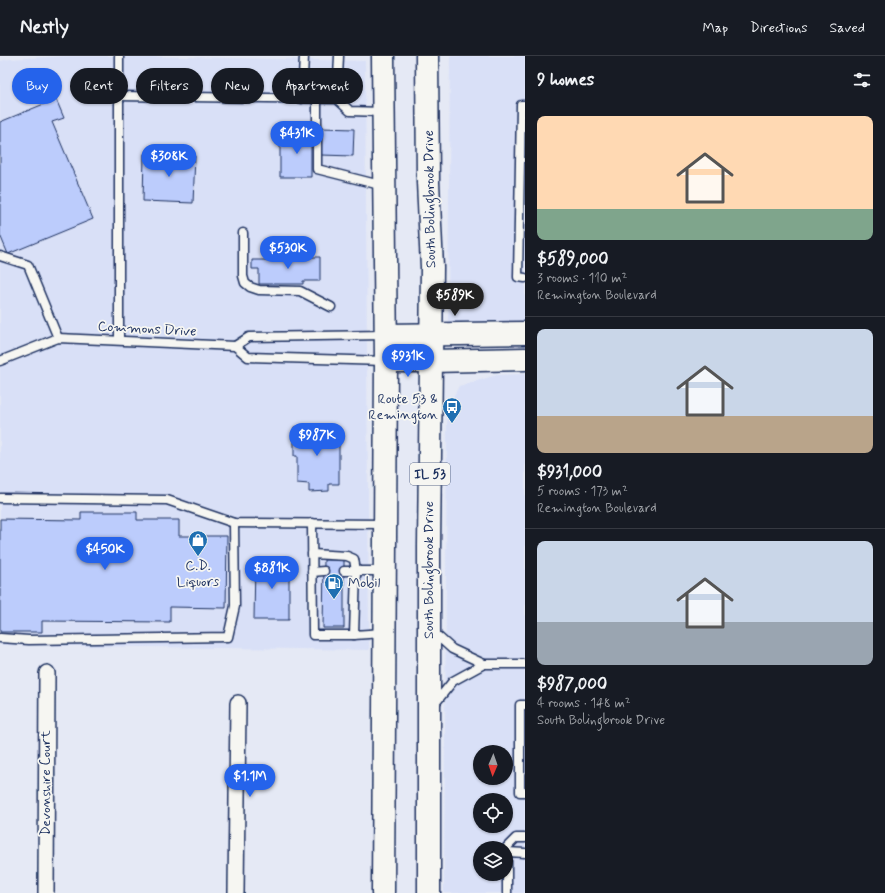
<!DOCTYPE html>
<html lang="en">
<head>
<meta charset="utf-8">
<style>
  :root { --surface:#171b24; --page:#242831; --text:#f1f3f6; --muted:#9ea1a6; --line:#363941; --accent:#2563eb }
  body { margin:0; font-family:Mynerve,sans-serif; background:var(--page); color:var(--text); height:100vh; display:flex; flex-direction:column; font-size:15px; white-space:nowrap }
  * { box-sizing:border-box; margin:0 }
  p { font-size:13px; color:var(--muted) }
  .icon { flex:none; width:22px; height:22px; fill:none; stroke:currentColor; stroke-width:2; stroke-linecap:round; stroke-linejoin:round }
  .map { position:relative; flex:1; overflow:hidden }
  .details { display:flex; flex-direction:column; background:var(--surface); width:360px }
  .details>* { flex:none }
  .banner { position:absolute; left:12px; top:12px; width:380px; height:36px; display:flex; gap:8px }
  .needle { width:26px; rotate:182deg }
  .buttons { position:absolute; left:473px; top:689px; display:grid; gap:8px }
  .buttons a { display:grid; place-items:center; width:40px; height:40px; border-radius:50%; background:var(--surface); box-shadow:0 1px 3px #0004; font-size:20px }
  .price { position:absolute; translate:-50% -34px; padding:0 9px; border-radius:14px; background:var(--accent); color:#fff; font-size:13px; line-height:26px; filter:drop-shadow(0 1px 2px #0008) }
  .price::after { content:''; position:absolute; left:50%; top:24px; width:12px; height:9px; margin-left:-6px; background:inherit; clip-path:polygon(0 0,100% 0,50% 100%) }
  .price.selected { background:#222; color:#fff }
  ul { padding:0; list-style:none }
  li { display:grid; align-content:center; gap:8px; height:212px; padding:0 12px }
  li+li { border-top:1px solid var(--line) }
  li span { display:grid; place-items:center; height:124px; border-radius:8px; color:#555 }
  li>.icon { margin-inline-start:auto }
  span .icon { width:72px; height:72px; fill:#fffc; stroke-width:1 }
  li b { font-size:17px }
  h2 { display:flex; justify-content:space-between; align-items:center; height:48px; padding:0 12px; font-size:17px }
  .chip { padding:0 14px; border-radius:18px; background:var(--surface); box-shadow:0 1px 3px #0004; font-size:14px; line-height:36px }
  .chip.selected { background:var(--accent); color:#fff }
  header { display:flex; align-items:center; gap:24px; box-sizing:border-box; height:56px; padding:0 20px; background:var(--surface); border-bottom:1px solid var(--line) }
  header strong { font-size:19px }
  nav { display:flex; gap:22px; margin-inline-start:auto; font-size:14px }
  main { display:flex; flex:1; min-height:0 }
  .map>svg:first-child { display:block }
</style>
</head>
<body>
<header>
<strong>Nestly</strong>
<nav><a>Map</a><a>Directions</a><a>Saved</a></nav>
</header>
<main>
<div class="map">
<svg width="525" height="837" viewBox="0 0 525 837">
  <rect width="100%" height="100%" fill="#e5e9f5"/>
  <filter id="ink" filterUnits="userSpaceOnUse"><feTurbulence type="fractalNoise" baseFrequency=".025" numOctaves="2"/><feDisplacementMap in="SourceGraphic" scale="8" xChannelSelector="R" yChannelSelector="G"/><feConvolveMatrix kernelMatrix="1 2 1 2 8 2 1 2 1" color-interpolation-filters="sRGB"/></filter>
  <g filter="url(#ink)">
    <g fill="#d9e0f7" fill-rule="evenodd">
      <path d="M66 0H139L365 5 369 594 0 589V5L9 3Z"/>
      <path d="M450 0H525V265L448 268Z"/>
      <path d="M525 318V837H444L447 364 451 345 459 330 497 319ZM480 696H506V722H480ZM480 744H506V770H480ZM480 792H506V818H480Z"/>
    </g>
    <g fill="#bcccfc" stroke="#1b2f5e">
      <path d="M56 43 64 62 52 66 93 163 8 198 0 179V66Z"/>
      <path d="M322 72 354 73 353 100 321 99Z"/>
      <path d="M291 73 311 74V121H280V86H291Z"/>
      <path d="M144 98 195 100 193 147 143 145Z"/>
      <path d="M267 201H320V225H303V228H259V213H252V204H267Z"/>
      <path d="M294 371 339 372V428H329V435L309 436V428L297 427V400H294Z"/>
      <path d="M81 456H137V464H179V480H227L226 552 170 551V566L42 565V576H0V463L81 464Z"/>
      <path d="M255 504H289V564H254Z"/>
      <path d="M324 504H344V572H323Z"/>
    </g>
    <g fill="none" stroke-linecap="round" stroke-linejoin="round">
      <g stroke="#1b2f5e" stroke-width="11">
        <g id="lane">
          <path d="M119 40 337 43 350 55 382 56"/>
          <path d="M302 43 304 0"/>
          <path d="M317 43V113L384 130"/>
          <path d="M337 43 339 0"/>
          <path d="M525 49H521L518 221 525 222"/>
          <path d="M243 177V220L245 227 250 231 259 234 300 235 331 251"/>
          <path d="M0 200 28 209 58 282"/>
          <path d="M119 284V0"/>
          <path d="M235 290 249 281 385 279"/>
          <path d="M0 305 58 282 235 290 248 301 385 305"/>
          <path d="M0 442 167 444 234 467 385 468"/>
          <path d="M312 467 313 579H354L356 515H383"/>
          <path d="M312 498 347 500 354 503 356 515H344"/>
          <path d="M312 516 324 515"/>
          <path d="M432 575 452 593 484 608H525"/>
          <path d="M354 579 383 577"/>
          <path d="M0 582 29 584 228 581 235 550 234 467"/>
          <path d="M525 649H520V736H525"/>
          <path d="M433 650 453 625 484 608"/>
          <path d="M507 796 525 797"/>
          <path d="M507 837V791L516 782H525"/>
        </g>
      </g>
      <g stroke="#1b2f5e" stroke-width="18">
        <g id="street">
          <path d="M46 837 47 617"/>
          <path d="M236 837 238 647"/>
        </g>
      </g>
      <g stroke="#1b2f5e" stroke-width="25">
        <g id="secondary">
          <path d="M386 279 525 277"/>
          <path d="M386 305H431L525 303"/>
        </g>
      </g>
      <g stroke="#1b2f5e" stroke-width="25">
        <g id="primary">
          <path d="M383 0 386 305 383 837"/>
          <path d="M427 0 428 126 432 211 429 490V837"/>
        </g>
      </g>
      <use href="#lane" stroke="#f6f6f2" stroke-width="8"/>
      <use href="#street" stroke="#f6f6f2" stroke-width="15"/>
      <use href="#secondary" stroke="#f6f6f2" stroke-width="22"/>
      <use href="#primary" stroke="#f6f6f2" stroke-width="22"/>
    </g>
  </g>
  <defs>
    <g id="bus-pin" transform="scale(1)"><path d="M0 17L-7.5 6A9.5 9.5 0 1 1 7.5 6Z" fill="#1f6fb2" stroke="#f6f6f2"/><path d="M-5-6H5V4H4V6H2V4H-2V6H-4V4H-5ZM-3.5-4V0h7V-4ZM-3.5 1.2v1.5H-2V1.2ZM2 1.2v1.5H3.5V1.2Z" fill="#fff"/></g>
    <g id="shop-pin" transform="scale(1)"><path d="M0 17L-7.5 6A9.5 9.5 0 1 1 7.5 6Z" fill="#1f6fb2" stroke="#f6f6f2"/><path d="M-5-2.5h2.3a2.7 3.5 0 0 1 5.4 0H5L5.5 6h-11ZM-1.5-2.5h3a1.5 2.3 0 0 0-3 0Z" fill="#fff"/></g>
    <g id="fuel-pin" transform="scale(1)"><path d="M0 17L-7.5 6A9.5 9.5 0 1 1 7.5 6Z" fill="#1f6fb2" stroke="#f6f6f2"/><path d="M-5.5-6h7V0h2V4h1.3V-2.5L3-4.5l.8-.8L6-3V5H2.5V1h-1V6h-7ZM-4.2-4.7v3.2H.2V-4.7Z" fill="#fff"/></g>
  </defs>
  <g fill-rule="evenodd">
    <use href="#bus-pin" x="452" y="351"/>
    <use href="#shop-pin" x="198" y="484"/>
    <use href="#fuel-pin" x="334" y="527"/>
  </g>
  <g text-anchor="middle" dominant-baseline="central" stroke-width="3.5" stroke-linejoin="round" paint-order="stroke">
    <rect fill="#f6f6f2" stroke="#5d6b8a" stroke-width="1" x="410" y="407" width="40" height="22" rx="3"/>
    <g font-size="13" font-weight="bold" fill="#1b2f5e">
      <text x="430" y="418">IL 53</text>
    </g>
    <g font-size="14" fill="#1b2f5e" stroke="#f6f6f2">
      <text transform="translate(430 143) rotate(-91)">South Bolingbrook Drive</text>
      <text transform="translate(147 273) rotate(3)">Commons Drive</text>
      <text transform="translate(429 514) rotate(-90)">South Bolingbrook Drive</text>
      <text transform="translate(46 727) rotate(-90)">Devonshire Court</text>
    </g>
    <g font-size="14" fill="#1b2f5e" stroke="#f6f6f2" text-anchor="end">
      <text x="438" y="343">Route 53 &amp;<tspan x="438" dy="16">Remington</tspan></text>
      <text x="198" y="510" text-anchor="middle">C.D.<tspan x="198" dy="16">Liquors</tspan></text>
      <text x="348" y="527" text-anchor="start">Mobil</text>
    </g>
  </g>
</svg>
<div class="buttons">
<a><svg class="needle" viewBox="-14 -14 28 28"><path d="M0-13l5 13h-10z" fill="#e53935"/><path d="M0 13l5-13h-10z" fill="#9ea1a6"/></svg></a>
<a><svg class="icon" aria-label="locate" viewBox="0 0 24 24"><circle cx="12" cy="12" r="6"/><path d="M12 2v4M12 18v4M2 12h4M18 12h4"/></svg></a>
<a><svg class="icon" aria-label="layers" viewBox="0 0 24 24"><path d="M12 4l9 5-9 5-9-5zM3 14l9 5 9-5"/></svg></a>
</div>
<b class="price" style="left:297px;top:99px">$431K</b>
<b class="price" style="left:169px;top:122px">$308K</b>
<b class="price" style="left:288px;top:214px">$530K</b>
<b class="price selected" style="left:455px;top:261px">$589K</b>
<b class="price" style="left:408px;top:322px">$931K</b>
<b class="price" style="left:317px;top:401px">$987K</b>
<b class="price" style="left:105px;top:515px">$450K</b>
<b class="price" style="left:272px;top:534px">$881K</b>
<b class="price" style="left:250px;top:742px">$1.1M</b>
<div class="banner">
<a class="chip selected">Buy</a>
<a class="chip">Rent</a>
<a class="chip">Filters</a>
<a class="chip">New</a>
<a class="chip">Apartment</a>
</div>
</div>
<section class="details">
<h2>9 homes<svg class="icon" aria-label="filters" viewBox="0 0 24 24"><path d="M4 7h16M4 17h16"/><circle cx="9" cy="7" r="2"/><circle cx="15" cy="17" r="2"/></svg></h2>
<ul>
<li><span style="background:linear-gradient(#ffd9b3 75%,#7fa58c 0)"><svg class="icon" aria-label="home" viewBox="0 0 24 24"><path d="M3 11l9-7 9 7M6 9v11h12V9"/></svg></span><div><b>$589,000</b><p>3 rooms · 110 m²</p><p>Remington Boulevard</p></div></li>
<li><span style="background:linear-gradient(#c9d6e8 70%,#b9a48a 0)"><svg class="icon" aria-label="home" viewBox="0 0 24 24"><path d="M3 11l9-7 9 7M6 9v11h12V9"/></svg></span><div><b>$931,000</b><p>5 rooms · 173 m²</p><p>Remington Boulevard</p></div></li>
<li><span style="background:linear-gradient(#c9d6e8 65%,#9aa5b1 0)"><svg class="icon" aria-label="home" viewBox="0 0 24 24"><path d="M3 11l9-7 9 7M6 9v11h12V9"/></svg></span><div><b>$987,000</b><p>4 rooms · 148 m²</p><p>South Bolingbrook Drive</p></div></li>
</ul>
</section>
</main>
</body>
</html>
